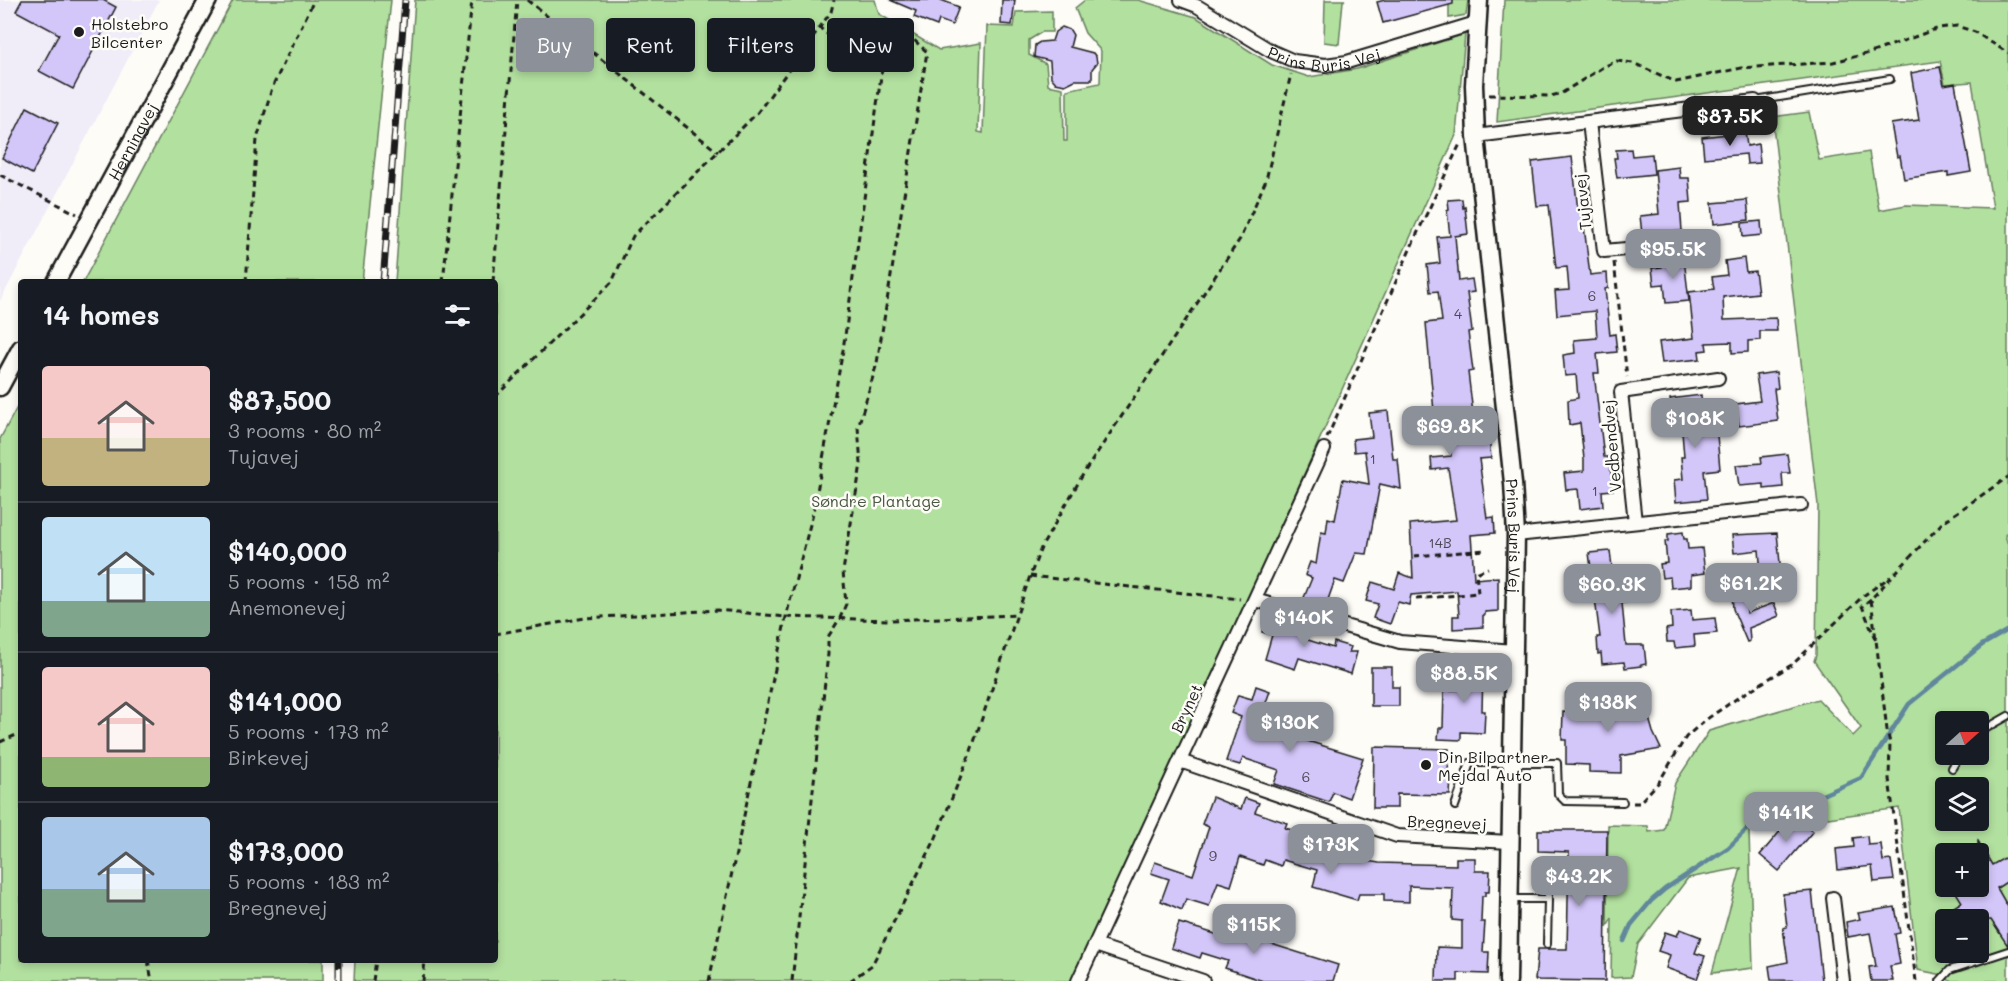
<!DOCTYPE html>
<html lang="en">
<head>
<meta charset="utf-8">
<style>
  :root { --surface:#171b24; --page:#20242c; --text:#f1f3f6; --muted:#9ea1a6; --line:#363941; --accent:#8c9099 }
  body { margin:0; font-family:Mali,sans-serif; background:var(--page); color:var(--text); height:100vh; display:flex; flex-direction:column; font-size:22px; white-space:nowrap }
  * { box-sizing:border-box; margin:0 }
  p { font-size:20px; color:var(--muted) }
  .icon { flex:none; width:33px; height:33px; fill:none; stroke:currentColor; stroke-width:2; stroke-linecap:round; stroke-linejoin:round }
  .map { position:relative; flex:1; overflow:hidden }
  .details { position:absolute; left:18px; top:279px; width:480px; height:684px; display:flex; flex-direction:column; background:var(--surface); border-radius:6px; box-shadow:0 3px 9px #0003 }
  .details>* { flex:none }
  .guide { position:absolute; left:516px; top:18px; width:570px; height:54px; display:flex; gap:12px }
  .needle { width:39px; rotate:69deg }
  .buttons { position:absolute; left:1935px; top:711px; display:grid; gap:12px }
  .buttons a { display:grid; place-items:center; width:54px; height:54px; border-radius:6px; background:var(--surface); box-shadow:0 3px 9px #0003; font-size:30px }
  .price { position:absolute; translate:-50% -51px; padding:0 14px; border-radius:12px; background:var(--accent); color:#fff; font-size:20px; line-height:39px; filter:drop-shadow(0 2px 3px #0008) }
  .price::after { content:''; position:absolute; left:50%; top:36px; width:18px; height:14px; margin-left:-9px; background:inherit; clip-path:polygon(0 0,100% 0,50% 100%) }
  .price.current { background:#222; color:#fff }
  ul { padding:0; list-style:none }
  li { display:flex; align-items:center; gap:18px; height:150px; padding:0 24px }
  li+li { border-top:2px solid var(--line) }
  li span { display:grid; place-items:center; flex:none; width:168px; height:120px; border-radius:6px; color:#555 }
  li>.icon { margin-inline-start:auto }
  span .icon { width:72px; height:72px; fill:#fffc; stroke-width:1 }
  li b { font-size:26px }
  h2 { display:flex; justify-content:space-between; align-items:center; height:72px; padding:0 24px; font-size:26px }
  .pill { padding:0 21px; border-radius:6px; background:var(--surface); box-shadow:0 3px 9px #0003; font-size:21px; line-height:54px }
  .pill.current { background:var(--accent); color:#fff }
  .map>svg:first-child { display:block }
</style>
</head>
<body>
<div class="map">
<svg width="2008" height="981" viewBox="0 0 2008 981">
  <rect width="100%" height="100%" fill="#fdfcf7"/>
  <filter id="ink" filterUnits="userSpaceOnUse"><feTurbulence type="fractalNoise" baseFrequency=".0167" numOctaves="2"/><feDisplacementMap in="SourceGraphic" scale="12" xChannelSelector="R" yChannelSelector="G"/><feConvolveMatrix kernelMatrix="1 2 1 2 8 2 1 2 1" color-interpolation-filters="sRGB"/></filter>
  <g filter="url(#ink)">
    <path fill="#f0ecf8" d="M0 0H159L0 301Z"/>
    <g fill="#b2e09f" stroke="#677e5e" stroke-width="1.5" fill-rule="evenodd">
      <path d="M233 0H391L362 282H83Z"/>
      <path d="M415 0H875L879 14 939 50 981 43 978 132 983 133 987 26 1014 27 1016 12 1052 11V32H1042L1029 40V55L1046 64 1048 85 1063 88 1064 141H1067V90L1100 83 1101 51 1085 33 1075 8 1085 0H1138L1196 17 1272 65 1309 77 1357 69 1465 34 1456 135 1077 981H354L355 960H495V282H395Z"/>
      <path d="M1325 0H1345L1343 1 1339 44 1324 42Z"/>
      <path d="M1449 0H1468L1466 15 1449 18Z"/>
      <path d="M1504 0H2008V532L2005 535 2008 545V981H1950L1943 975 1918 970 1899 808 1828 818 1792 797 1749 832 1753 968 1712 973 1741 868 1688 878 1638 944 1631 977 1611 978 1612 918 1607 927 1608 825 1648 826 1649 832 1664 830 1675 783 1709 731 1818 699 1853 736 1861 728 1814 661 1816 655 1818 505 1772 117 1809 112 1819 160 1869 152 1879 210 1906 205 1993 208 1972 82 1945 84 1940 61 1497 122ZM1946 722H1978V754H1946ZM1946 788H1978V820H1946ZM1946 854H1978V886H1946ZM1946 920H1978V952H1946Z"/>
      <path d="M21 400V960H323V981H0V439Z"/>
    </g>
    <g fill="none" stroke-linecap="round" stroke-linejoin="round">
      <path stroke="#60879b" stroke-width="4.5" d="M1624 941 1631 925 1651 901 1665 889 1728 848 1749 827 1861 778 1909 704 1982 645 2008 630"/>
    </g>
    <g fill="#d3c6f9" stroke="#1c1c1c" stroke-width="1.5">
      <path d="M22 0H103L116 7 73 89 39 71 59 34 16 11Z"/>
      <path d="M890 0H941L959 7 952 25 939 20 937 26 914 17 916 11Z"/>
      <path d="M1002 0H1015L1012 25 1001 24Z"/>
      <path d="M1385 0H1453V4L1383 23 1377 2Z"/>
      <path d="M1062 27 1070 30 1073 35 1070 47 1093 53 1096 57 1097 63 1092 69V80H1075L1065 85 1056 83 1051 77 1050 61 1034 57 1035 45 1040 42 1052 41 1055 32Z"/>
      <path d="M1940 67 1944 85 1955 83 1971 172 1948 176V172L1904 179 1900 156 1897 157 1891 124 1919 120 1911 73Z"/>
      <path d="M27 107 58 123 32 174 2 158Z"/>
      <path d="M1745 132 1747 146 1758 144 1760 163 1747 164 1746 154 1704 158 1702 137Z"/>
      <path d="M1631 149 1632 156 1652 154 1654 174 1617 178 1614 158H1617L1616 150Z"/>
      <path d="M1572 157 1578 211 1582 210 1590 275 1607 273 1608 288 1605 289 1610 335 1615 334 1617 352 1597 354 1599 373H1594L1604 457H1609L1613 490 1602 491 1603 506 1580 509 1578 489 1566 490 1564 473 1584 471V459L1580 423 1569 425 1568 400 1578 398 1576 375 1565 376 1563 355 1575 353 1574 340 1597 338 1595 311 1557 315 1555 291 1569 290 1567 267 1556 268 1549 205 1537 206 1532 162Z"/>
      <path d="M1679 167 1680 178H1689L1691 202 1680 203 1682 231 1642 234 1640 216 1659 214 1655 170Z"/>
      <path d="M1462 199 1463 208 1465 207 1468 234 1455 236 1459 281 1472 279 1474 292 1467 293 1472 331 1468 332 1473 371 1468 372 1476 438 1489 437 1491 458 1479 459 1487 518 1494 517 1495 533 1471 535 1473 562 1474 579 1498 577V611L1485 612V615H1483V627L1453 629V616H1459L1457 591 1411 595 1409 605 1398 602 1390 624 1373 618 1378 604 1366 601 1372 582 1394 589 1399 573 1413 578 1410 524 1456 520 1448 468 1432 470 1431 458 1451 456 1448 422 1435 423 1426 323 1442 321 1438 291 1430 292 1427 265 1440 263 1437 237 1450 236 1447 210 1449 209 1448 200Z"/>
      <path d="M1747 200 1749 220 1714 224 1712 203Z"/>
      <path d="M1761 221 1762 235 1743 237 1742 223Z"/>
      <path d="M1744 258 1746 272 1755 271 1758 293 1723 297 1724 320 1776 318 1777 331H1760V340L1748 341V352L1732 353V342L1706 343 1707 350 1699 351 1700 359 1662 363 1659 342 1694 338 1689 292 1714 289 1712 277 1727 275 1725 261Z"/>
      <path d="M1684 259 1689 301 1666 303 1664 284 1654 285 1652 268 1662 267 1661 261Z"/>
      <path d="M1776 372 1778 388 1774 389 1778 421 1739 426 1736 404 1760 401 1756 375Z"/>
      <path d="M1701 395 1703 426 1716 424 1720 469 1704 471 1707 499 1676 502 1674 480 1683 479 1681 457H1684L1681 419 1672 420 1670 399Z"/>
      <path d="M1388 411 1393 459H1398L1401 489 1380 484 1367 554 1356 553 1344 583 1335 580 1325 608 1303 600 1312 578 1305 575 1310 562 1316 564 1321 532 1326 533 1328 518 1335 520 1343 479 1369 484 1365 451 1354 452 1353 439 1372 437 1369 413Z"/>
      <path d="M1787 454 1790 473H1782L1783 487 1764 489V484L1739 486 1736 465 1762 463 1761 457Z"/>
      <path d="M1683 532 1684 539H1687L1688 549 1702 548 1705 573 1691 575V586L1671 588 1670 577 1662 578 1660 564 1667 563 1665 541H1668V534Z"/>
      <path d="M1777 533 1782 583 1762 585 1759 550 1734 553 1732 535Z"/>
      <path d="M1610 551 1614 582 1626 580 1629 602 1622 603 1626 645H1644L1646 664 1641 665V666L1625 668 1624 662 1602 664 1601 653 1598 654 1597 637H1600L1589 553Z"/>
      <path d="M1745 592 1747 613 1774 603 1779 616 1749 628 1750 641 1747 642 1733 609 1732 594Z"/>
      <path d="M1691 610 1692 620 1715 618 1717 633 1694 635 1695 646 1675 648 1674 642H1667L1666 629 1672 628 1671 612Z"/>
      <path d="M1267 616 1308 630 1305 639 1333 648 1334 642 1351 647 1349 652H1357L1351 674 1299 658 1295 669 1265 659 1272 635 1262 632Z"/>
      <path d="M1466 660H1481V672H1483L1482 711H1485L1484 733 1461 732V740L1438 739 1439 728H1443L1444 690H1457L1458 672H1466Z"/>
      <path d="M1371 667H1392V687H1399V706H1371Z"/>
      <path d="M1256 686 1270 691 1262 714 1292 724 1288 735 1363 758 1349 798 1333 792 1329 802 1274 784 1279 770 1243 758 1240 765 1226 761 1241 717 1231 713 1238 695 1252 699Z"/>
      <path d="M1597 689H1609V700L1642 694 1653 732 1661 749 1621 756V773L1589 772V765L1566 764V740H1562L1563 712 1597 713Z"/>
      <path d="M1374 747 1449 749 1448 776H1451L1450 795 1397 794V808H1373Z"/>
      <path d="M1212 797 1241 809 1245 798 1259 803 1255 812 1287 823 1285 828 1339 843 1342 834 1360 840 1357 850 1364 852 1361 860 1379 863 1456 865V858H1475V871H1490L1489 892H1485V896H1482L1481 922H1485L1483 952H1489L1488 974 1458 973V981H1436L1437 947 1462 948V921L1452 920 1453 888 1409 886V902L1384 901V894H1359L1357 900 1313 887 1317 870 1283 860 1281 866 1265 860 1263 865 1240 857 1231 886 1218 882 1209 906 1186 899 1182 910 1161 901 1169 879 1151 873 1155 862 1193 875 1209 827 1202 824Z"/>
      <path d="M1793 816 1813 831 1779 871 1760 855Z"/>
      <path d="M1538 830H1607L1605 981 1535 980 1538 949H1567L1569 852 1538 851Z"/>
      <path d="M1867 836 1868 845 1881 844 1883 861 1891 860 1894 880 1874 882 1872 866 1838 870 1836 849 1854 847 1853 838Z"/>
      <path d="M1978 841 1992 865 2008 856V881L1997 888 2008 907V946L1991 920H1955L1949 910 1962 902 1952 886H1978Z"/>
      <path d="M1812 891 1822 981 1771 980 1769 966 1788 962 1783 928 1787 927 1783 894Z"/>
      <path d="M1895 907 1900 933 1895 934 1900 964 1890 966 1893 981H1871L1869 967 1876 966 1870 933 1848 937 1846 922 1860 919 1858 913Z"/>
      <path d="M1260 919 1271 923 1265 942 1338 965 1333 981H1263L1225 968 1228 961 1202 953 1200 958 1171 948 1179 923 1242 942 1248 922 1258 925Z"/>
      <path d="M1680 929 1701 937 1695 953 1705 956 1697 979 1666 968 1670 955 1658 951 1665 932 1677 936Z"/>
    </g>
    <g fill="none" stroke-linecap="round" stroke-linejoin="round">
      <g stroke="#1c1c1c" stroke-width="10">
        <g id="lane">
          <path d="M1755 101 1890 79"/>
          <path d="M1978 733 2008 716"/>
          <path d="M1952 768 1960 754"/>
          <path d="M1455 806 1470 763H1557L1558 794 1565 801 1623 802"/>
          <path d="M1509 899H1548V861"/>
          <path d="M1547 944 1548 899"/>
          <path d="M1940 981 1950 970 2008 951"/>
        </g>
      </g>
      <g stroke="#1c1c1c" stroke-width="16">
        <g id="street">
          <path id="s1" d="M1181 0 1197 6 1271 51 1294 61 1325 65 1347 62 1476 23"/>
          <path d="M1589 122 1604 251 1704 242"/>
          <path d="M1476 136 1755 101"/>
          <path d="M1635 522 1621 392 1718 378"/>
          <path d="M1516 535 1801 505"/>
          <path d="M1255 600 1400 642 1514 651"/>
          <path d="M1180 761 1397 836 1510 842"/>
          <path d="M1833 898 1843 981"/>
          <path d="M1095 945 1203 981"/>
          <path d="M1078 981 1324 449"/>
        </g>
      </g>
      <g stroke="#1c1c1c" stroke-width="21">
        <g id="secondary">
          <path id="s2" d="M1479 0 1474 85 1476 136 1513 483 1516 535 1508 981"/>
          <path id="s3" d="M56 282 208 0"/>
          <path d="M0 387 21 348"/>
        </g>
      </g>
      <g stroke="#1c1c1c" stroke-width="3" stroke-dasharray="6 4.5" stroke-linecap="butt">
        <path d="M527 0 718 152"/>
        <path d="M1489 95 1551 96 1562 93 1603 67 1617 61 1633 63 1676 82 1741 68 1833 62 1870 53 1939 28 1957 26 1975 32 2008 53"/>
        <path d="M0 175 77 214"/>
        <path d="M1614 262 1627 377"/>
        <path d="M246 282 257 139 272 88 314 0"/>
        <path d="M443 282 472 0"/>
        <path d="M493 282 517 0"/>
        <path d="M495 397 612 282 633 236 758 112 831 12 834 0"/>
        <path d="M1327 438 1416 236 1460 144"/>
        <path d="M1414 556 1487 550"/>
        <path d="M1030 576 1240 599"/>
        <path d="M1416 599 1478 593 1476 573 1488 568"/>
        <path d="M1871 599 1862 606 1876 641"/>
        <path d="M495 634 585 618 718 610 786 617 890 620 1017 615"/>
        <path d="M0 742 21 733"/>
        <path d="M1633 803H1639L1659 782 1686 737 1704 721 1739 697 1793 664 1863 596 1890 577"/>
        <path d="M148 960 152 981"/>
        <path d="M373 981 376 960"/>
        <path d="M423 981 425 960"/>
        <path d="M709 981 786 617 813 513 843 350 885 47"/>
        <path d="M792 981 828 654V637L840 618 846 604 843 571 861 464 858 427 877 363 927 52 913 39 885 47 842 46 820 28"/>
        <path d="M850 981 872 965 935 840 971 751 1030 576 1041 548 1085 471 1240 239 1266 180 1291 74"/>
        <path d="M1916 981 1889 779 1890 743 1887 730 1871 599 1943 522 2008 477"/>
      </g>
      <use href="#lane" stroke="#fdfcf7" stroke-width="6"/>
      <use href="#street" stroke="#fdfcf7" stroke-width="12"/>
      <use href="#secondary" stroke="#fdfcf7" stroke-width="16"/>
      <g stroke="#1c1c1c" stroke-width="7">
        <g id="rail">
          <path d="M383 282 405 0"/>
          <path d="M339 981V960"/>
        </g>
      </g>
      <use href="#rail" stroke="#fdfcf7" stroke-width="4.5" stroke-dasharray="14" stroke-linecap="butt"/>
    </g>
  </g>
  <g fill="#1c1c1c" stroke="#fdfcf7" stroke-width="2">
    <circle cx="79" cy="32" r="6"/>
    <circle cx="1426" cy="765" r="6"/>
  </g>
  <g text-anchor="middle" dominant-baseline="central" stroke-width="5" stroke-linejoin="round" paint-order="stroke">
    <g font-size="14" fill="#4a4653">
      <text x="1592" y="295">6</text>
      <text x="1458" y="313">4</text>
      <text x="1373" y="458">1</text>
      <text x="1595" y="490">1</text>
      <text x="1440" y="542">14B</text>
      <text x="1306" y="776">6</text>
      <text x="1213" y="855">9</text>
    </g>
    <g font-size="16" fill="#1c1c1c" stroke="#fdfcf7" text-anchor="start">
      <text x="91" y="23">Holstebro<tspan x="91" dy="18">Bilcenter</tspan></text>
      <text x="1438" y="756">Din Bilpartner<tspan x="1438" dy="18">Mejdal Auto</tspan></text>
    </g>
    <g font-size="16" fill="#1c1c1c" stroke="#fdfcf7">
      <text stroke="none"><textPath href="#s1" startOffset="159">Prins Buris Vej</textPath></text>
      <text stroke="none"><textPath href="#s3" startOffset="160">Herningvej</textPath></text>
      <text transform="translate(1582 202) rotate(-96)">Tujavej</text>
      <text transform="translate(1611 446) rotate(-95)">Vedbendvej</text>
      <text stroke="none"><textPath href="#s2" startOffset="538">Prins Buris Vej</textPath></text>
      <text transform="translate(1186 708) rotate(-65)">Brynet</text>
      <text transform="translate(1447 822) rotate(2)">Bregnevej</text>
    </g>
    <g font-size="16" fill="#495743" stroke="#fdfcf7">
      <text x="876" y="500">Søndre Plantage</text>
    </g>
  </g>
</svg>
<div class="buttons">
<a><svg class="needle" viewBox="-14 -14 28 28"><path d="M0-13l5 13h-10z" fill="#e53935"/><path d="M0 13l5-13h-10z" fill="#9ea1a6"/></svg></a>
<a><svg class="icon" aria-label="layers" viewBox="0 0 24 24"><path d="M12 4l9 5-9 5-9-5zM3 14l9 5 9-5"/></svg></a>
<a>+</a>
<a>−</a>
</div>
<b class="price current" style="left:1730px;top:147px">$87.5K</b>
<b class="price" style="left:1673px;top:280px">$95.5K</b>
<b class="price" style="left:1695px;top:449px">$108K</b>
<b class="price" style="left:1450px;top:457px">$69.8K</b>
<b class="price" style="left:1751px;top:614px">$61.2K</b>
<b class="price" style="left:1612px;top:615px">$60.3K</b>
<b class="price" style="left:1304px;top:648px">$140K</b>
<b class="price" style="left:1464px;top:704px">$88.5K</b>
<b class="price" style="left:1608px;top:733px">$138K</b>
<b class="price" style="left:1290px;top:753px">$130K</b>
<b class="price" style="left:1786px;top:843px">$141K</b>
<b class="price" style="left:1331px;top:875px">$173K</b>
<b class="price" style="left:1579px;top:907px">$43.2K</b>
<b class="price" style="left:1254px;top:955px">$115K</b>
<div class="guide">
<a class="pill current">Buy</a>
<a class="pill">Rent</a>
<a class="pill">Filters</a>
<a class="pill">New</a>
</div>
<section class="details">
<h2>14 homes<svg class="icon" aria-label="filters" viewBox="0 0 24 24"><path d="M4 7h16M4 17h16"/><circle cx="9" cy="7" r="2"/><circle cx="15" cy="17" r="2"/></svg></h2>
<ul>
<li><span style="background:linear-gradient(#f6c9c9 60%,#c2b280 0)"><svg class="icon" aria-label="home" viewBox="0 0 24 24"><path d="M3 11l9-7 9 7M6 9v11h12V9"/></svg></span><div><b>$87,500</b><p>3 rooms · 80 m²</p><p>Tujavej</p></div></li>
<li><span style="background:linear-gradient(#bfe0f5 70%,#7fa58c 0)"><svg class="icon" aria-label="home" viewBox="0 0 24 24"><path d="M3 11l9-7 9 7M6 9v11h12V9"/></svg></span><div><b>$140,000</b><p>5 rooms · 158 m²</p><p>Anemonevej</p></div></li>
<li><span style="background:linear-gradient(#f6c9c9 75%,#8fb573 0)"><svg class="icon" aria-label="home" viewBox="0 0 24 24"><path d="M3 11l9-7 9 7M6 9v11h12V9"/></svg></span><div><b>$141,000</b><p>5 rooms · 173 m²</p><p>Birkevej</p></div></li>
<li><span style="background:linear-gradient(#a9c7e8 60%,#7fa58c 0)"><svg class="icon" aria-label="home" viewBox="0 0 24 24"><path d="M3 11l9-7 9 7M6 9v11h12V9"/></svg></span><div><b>$173,000</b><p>5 rooms · 183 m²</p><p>Bregnevej</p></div></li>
</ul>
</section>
</div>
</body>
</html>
